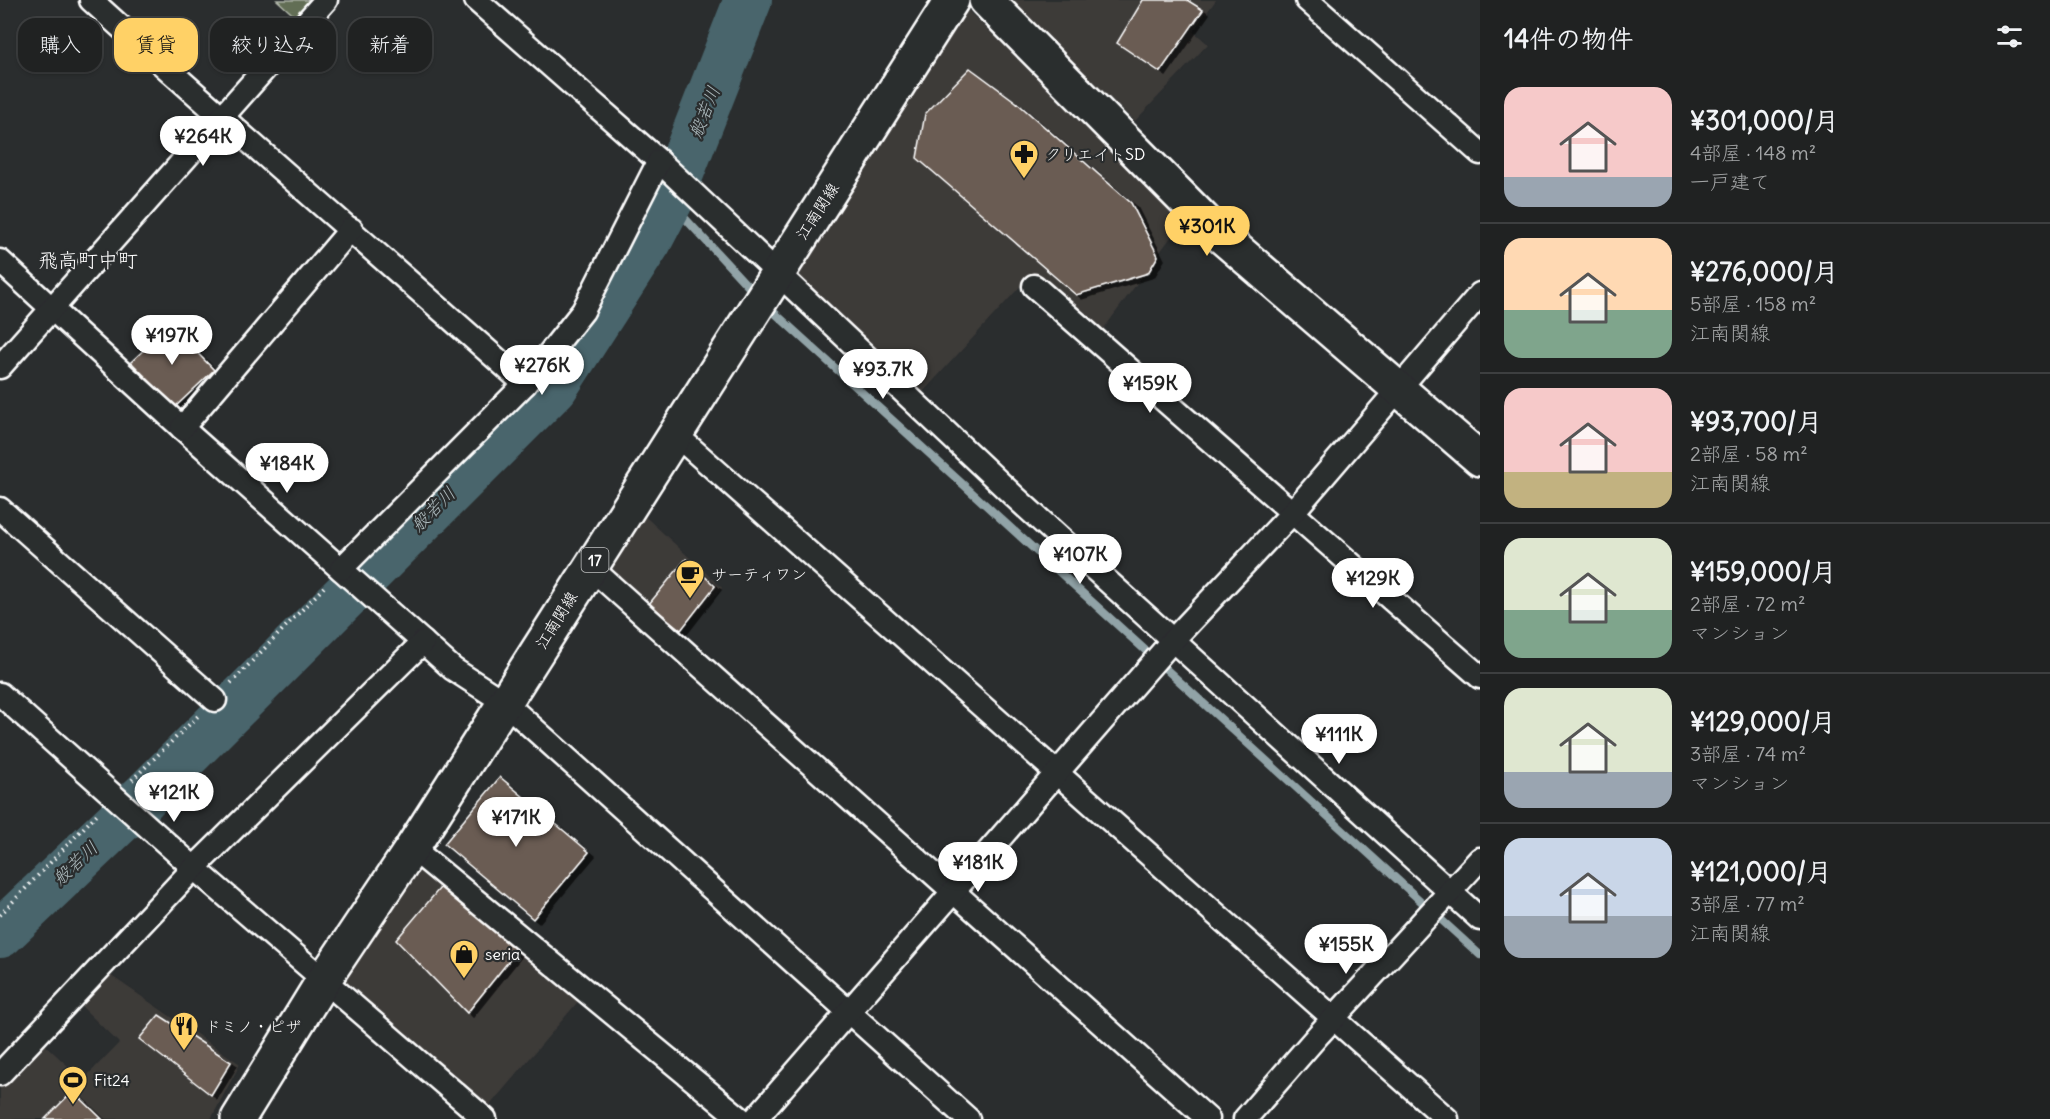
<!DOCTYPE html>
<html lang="ja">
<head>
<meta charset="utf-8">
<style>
  :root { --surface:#202222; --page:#282a2a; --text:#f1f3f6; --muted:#a2a4a5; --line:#3d3f40; --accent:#ffd166 }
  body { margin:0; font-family:Delius,"Klee One",sans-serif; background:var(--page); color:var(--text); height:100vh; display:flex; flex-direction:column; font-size:22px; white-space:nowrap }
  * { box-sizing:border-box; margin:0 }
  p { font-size:20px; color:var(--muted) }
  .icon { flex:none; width:33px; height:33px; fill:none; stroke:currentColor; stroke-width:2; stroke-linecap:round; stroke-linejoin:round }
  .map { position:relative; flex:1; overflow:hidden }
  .panel { display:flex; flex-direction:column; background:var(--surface); width:570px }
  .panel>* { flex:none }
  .hud { position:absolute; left:18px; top:18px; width:570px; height:54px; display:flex; gap:12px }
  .price { position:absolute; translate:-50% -51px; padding:0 14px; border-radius:21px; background:#fff; color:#222; font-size:20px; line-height:39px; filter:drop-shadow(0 2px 3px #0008) }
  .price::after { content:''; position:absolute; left:50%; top:36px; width:18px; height:14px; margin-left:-9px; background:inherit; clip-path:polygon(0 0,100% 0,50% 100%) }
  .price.on { background:var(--accent); color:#111 }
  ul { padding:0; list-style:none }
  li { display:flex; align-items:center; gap:18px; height:150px; padding:0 24px }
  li+li { border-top:2px solid var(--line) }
  li span { display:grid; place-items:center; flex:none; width:168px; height:120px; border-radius:18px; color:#555 }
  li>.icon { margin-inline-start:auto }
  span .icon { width:72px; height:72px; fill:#fffc; stroke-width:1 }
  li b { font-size:26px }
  h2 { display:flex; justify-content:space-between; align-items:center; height:72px; padding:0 24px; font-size:26px }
  .chip { padding:0 21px; border-radius:18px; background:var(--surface); box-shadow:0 2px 4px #0004,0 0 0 2px var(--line); font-size:21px; line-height:54px }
  .chip.on { background:var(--accent); color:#111 }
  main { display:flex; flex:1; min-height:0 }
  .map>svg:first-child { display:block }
</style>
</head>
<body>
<main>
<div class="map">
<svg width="1480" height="1119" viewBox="0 0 1480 1119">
  <defs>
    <filter id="shadow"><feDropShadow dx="6" dy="4" stdDeviation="0" flood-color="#0009"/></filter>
  </defs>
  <rect width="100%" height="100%" fill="#2a2d2e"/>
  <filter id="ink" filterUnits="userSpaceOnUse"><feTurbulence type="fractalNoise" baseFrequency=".0167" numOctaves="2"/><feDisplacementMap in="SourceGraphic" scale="12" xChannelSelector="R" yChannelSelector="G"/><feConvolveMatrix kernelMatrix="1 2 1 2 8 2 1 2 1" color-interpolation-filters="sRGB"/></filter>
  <g filter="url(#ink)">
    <g fill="#3e3b39">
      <path d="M1002 0H1216L1193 31 1208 44 1135 121Z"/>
      <path d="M965 8 1185 218 1102 331 1028 278 922 393 787 272Z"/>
      <path d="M635 507 722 588 675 635 599 566Z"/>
      <path d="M412 857 581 998 485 1111 331 980Z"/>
      <path d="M107 973 240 1064 211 1119H0V1084L42 1042 83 1080 119 1043 77 1002Z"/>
    </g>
    <path fill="#626e54" stroke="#b0b6aa" stroke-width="1.5" d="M277 0H320L301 22Z"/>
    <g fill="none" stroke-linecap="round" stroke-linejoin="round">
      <g stroke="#91a3a7" stroke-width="8">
        <path d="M669 201 757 296"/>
        <path d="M766 305 1480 955"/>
      </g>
      <path stroke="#48656c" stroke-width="48" d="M0 934 143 798 554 387 648 241 669 201 748 0"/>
    </g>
    <g fill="#6b5c52" stroke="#fff" stroke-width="1.5" filter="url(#shadow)">
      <path d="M1143 0H1187L1203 10 1160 72 1117 43Z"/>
      <path d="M970 68 1016 102 1131 203 1158 256 1148 273 1076 295 917 158 925 114Z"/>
      <path d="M170 325 214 370 175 407 131 362Z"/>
      <path d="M686 559 715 586 681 630 649 604Z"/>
      <path d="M500 777 589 852 533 919 444 844Z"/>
      <path d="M445 882 520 947 467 1013 396 940Z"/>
      <path d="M159 1015 231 1062 211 1095 139 1039Z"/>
      <path d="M73 1091 102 1119H45Z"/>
    </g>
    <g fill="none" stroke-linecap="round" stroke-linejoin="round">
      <g stroke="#fff" stroke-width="27">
        <g id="street">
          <path d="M91 0C234 130 381 256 525 384"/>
          <path d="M476 0 659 161 1016 498 1480 919"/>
          <path d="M1307 0 1480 153"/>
          <path d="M0 261 182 428 423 642 453 669 504 702 968 1119"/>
          <path d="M1034 286 1480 677"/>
          <path d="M0 367 326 0"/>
          <path d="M182 428 351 229"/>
          <path d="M675 434 1447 1119"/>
          <path d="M0 509 215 700"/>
          <path d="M590 567 1208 1119"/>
          <path d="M341 569 525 384 583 311 659 161"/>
          <path d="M0 694 194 868 485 1119"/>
          <path d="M412 848 741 1119"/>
          <path d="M0 1074 194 868 423 642"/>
          <path d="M755 1119 1172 641 1293 512 1480 294"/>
          <path d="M1245 1119 1319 1034 1480 859"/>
        </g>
      </g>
      <g stroke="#fff" stroke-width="38">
        <path id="secondary" d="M986 0 1214 230 1480 459"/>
      </g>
      <g stroke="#fff" stroke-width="38">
        <path id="primary" d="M238 1119 323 981 412 848 952 0"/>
      </g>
      <g stroke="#fff" stroke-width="4" stroke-dasharray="1.5 4.5" stroke-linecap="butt">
        <path d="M231 683 324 587"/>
        <path d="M132 780 198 716"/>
        <path d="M0 915 97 814"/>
      </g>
      <use href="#street" stroke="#2a2d2e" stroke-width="22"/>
      <use href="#secondary" stroke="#2a2d2e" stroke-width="33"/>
      <use href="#primary" stroke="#2a2d2e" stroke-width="33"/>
    </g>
  </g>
  <defs>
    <g id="pharmacy-pin" transform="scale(1.5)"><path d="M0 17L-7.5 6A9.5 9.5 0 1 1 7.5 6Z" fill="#ffd166" stroke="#2a2d2e"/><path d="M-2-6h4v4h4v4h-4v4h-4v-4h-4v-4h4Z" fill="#111"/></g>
    <g id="cafe-pin" transform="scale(1.5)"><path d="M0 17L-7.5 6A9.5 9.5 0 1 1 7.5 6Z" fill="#ffd166" stroke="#2a2d2e"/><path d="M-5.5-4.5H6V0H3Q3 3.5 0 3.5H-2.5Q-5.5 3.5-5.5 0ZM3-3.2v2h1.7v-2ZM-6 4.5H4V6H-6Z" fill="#111"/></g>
    <g id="shop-pin" transform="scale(1.5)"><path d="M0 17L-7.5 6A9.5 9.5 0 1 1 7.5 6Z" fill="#ffd166" stroke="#2a2d2e"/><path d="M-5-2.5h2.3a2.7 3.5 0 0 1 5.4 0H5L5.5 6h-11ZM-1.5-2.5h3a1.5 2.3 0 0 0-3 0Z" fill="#111"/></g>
    <g id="restaurant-pin" transform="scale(1.5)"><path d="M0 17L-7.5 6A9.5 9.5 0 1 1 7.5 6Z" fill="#ffd166" stroke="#2a2d2e"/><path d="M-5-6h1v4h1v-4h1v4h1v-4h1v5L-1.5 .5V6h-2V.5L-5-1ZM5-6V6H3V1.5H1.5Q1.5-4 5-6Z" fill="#111"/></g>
    <g id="stadium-pin" transform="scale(1.5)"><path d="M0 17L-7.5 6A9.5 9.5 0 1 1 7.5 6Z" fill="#ffd166" stroke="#2a2d2e"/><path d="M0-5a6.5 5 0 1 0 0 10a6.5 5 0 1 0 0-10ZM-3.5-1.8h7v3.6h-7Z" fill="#111"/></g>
  </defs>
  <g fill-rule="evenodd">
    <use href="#pharmacy-pin" x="1024" y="154"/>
    <use href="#cafe-pin" x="690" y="574"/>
    <use href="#shop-pin" x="464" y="954"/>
    <use href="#restaurant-pin" x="184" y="1026"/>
    <use href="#stadium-pin" x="73" y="1080"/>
  </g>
  <g text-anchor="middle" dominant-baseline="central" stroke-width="4.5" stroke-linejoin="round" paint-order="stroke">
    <rect fill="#2a2d2e" stroke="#bfc0c0" stroke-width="1.5" x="581.5" y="548" width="27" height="24" rx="4.5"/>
    <g font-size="15" font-weight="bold" fill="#fff">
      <text x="595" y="560">17</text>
    </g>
    <g font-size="16" fill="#fff" stroke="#2a2d2e" text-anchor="start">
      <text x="1045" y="154">クリエイトSD</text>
      <text x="711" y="574">サーティワン</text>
      <text x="485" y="954">seria</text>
      <text x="205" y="1026">ドミノ・ピザ</text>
      <text x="94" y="1080">Fit24</text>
    </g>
    <g font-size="16" fill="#fff" stroke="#2a2d2e">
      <text transform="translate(817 211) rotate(-57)">江南関線</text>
      <text transform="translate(556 620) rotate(-58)">江南関線</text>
    </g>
    <g font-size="18" font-style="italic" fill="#adbabd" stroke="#2a2d2e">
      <text transform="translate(704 112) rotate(-68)">般若川</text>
      <text transform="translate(433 509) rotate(-45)">般若川</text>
      <text transform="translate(75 863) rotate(-43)">般若川</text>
    </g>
    <g font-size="20" fill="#fff" stroke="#2a2d2e">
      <text x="88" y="259">飛高町中町</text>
    </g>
  </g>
</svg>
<b class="price" style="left:203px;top:167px">¥264K</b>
<b class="price on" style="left:1207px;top:257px">¥301K</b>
<b class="price" style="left:172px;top:366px">¥197K</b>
<b class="price" style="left:542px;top:396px">¥276K</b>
<b class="price" style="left:883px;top:400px">¥93.7K</b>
<b class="price" style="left:1150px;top:414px">¥159K</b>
<b class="price" style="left:287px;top:494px">¥184K</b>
<b class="price" style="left:1080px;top:585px">¥107K</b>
<b class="price" style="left:1373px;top:609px">¥129K</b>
<b class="price" style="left:1339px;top:765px">¥111K</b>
<b class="price" style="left:174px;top:823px">¥121K</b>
<b class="price" style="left:516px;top:848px">¥171K</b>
<b class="price" style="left:978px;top:893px">¥181K</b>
<b class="price" style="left:1346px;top:975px">¥155K</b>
<div class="hud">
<a class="chip">購入</a>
<a class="chip on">賃貸</a>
<a class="chip">絞り込み</a>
<a class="chip">新着</a>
</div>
</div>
<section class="panel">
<h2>14件の物件<svg class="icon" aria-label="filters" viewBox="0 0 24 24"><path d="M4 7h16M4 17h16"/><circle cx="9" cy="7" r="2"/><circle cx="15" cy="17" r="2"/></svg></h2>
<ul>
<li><span style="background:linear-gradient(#f6c9c9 75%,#9aa5b1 0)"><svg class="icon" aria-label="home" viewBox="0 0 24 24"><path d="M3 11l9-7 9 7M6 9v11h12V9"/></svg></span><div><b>¥301,000/月</b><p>4部屋 · 148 m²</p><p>一戸建て</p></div></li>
<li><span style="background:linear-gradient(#ffd9b3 60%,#7fa58c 0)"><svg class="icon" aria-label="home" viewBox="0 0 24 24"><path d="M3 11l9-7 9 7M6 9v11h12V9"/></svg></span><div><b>¥276,000/月</b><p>5部屋 · 158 m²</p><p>江南関線</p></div></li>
<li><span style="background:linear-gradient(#f6c9c9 70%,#c2b280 0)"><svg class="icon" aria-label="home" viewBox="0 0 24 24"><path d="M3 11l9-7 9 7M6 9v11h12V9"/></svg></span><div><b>¥93,700/月</b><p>2部屋 · 58 m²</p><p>江南関線</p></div></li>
<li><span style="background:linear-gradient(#dfe7d0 60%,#7fa58c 0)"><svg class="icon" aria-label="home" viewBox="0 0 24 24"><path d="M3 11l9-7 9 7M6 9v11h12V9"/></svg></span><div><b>¥159,000/月</b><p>2部屋 · 72 m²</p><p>マンション</p></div></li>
<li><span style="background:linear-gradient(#dfe7d0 70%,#9aa5b1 0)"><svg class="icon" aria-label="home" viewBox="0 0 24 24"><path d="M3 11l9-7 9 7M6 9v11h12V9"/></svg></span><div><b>¥129,000/月</b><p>3部屋 · 74 m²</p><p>マンション</p></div></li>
<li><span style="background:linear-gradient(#c9d6e8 65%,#9aa5b1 0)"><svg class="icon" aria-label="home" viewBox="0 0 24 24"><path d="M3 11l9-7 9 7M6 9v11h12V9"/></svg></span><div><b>¥121,000/月</b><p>3部屋 · 77 m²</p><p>江南関線</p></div></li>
</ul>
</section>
</main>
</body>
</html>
